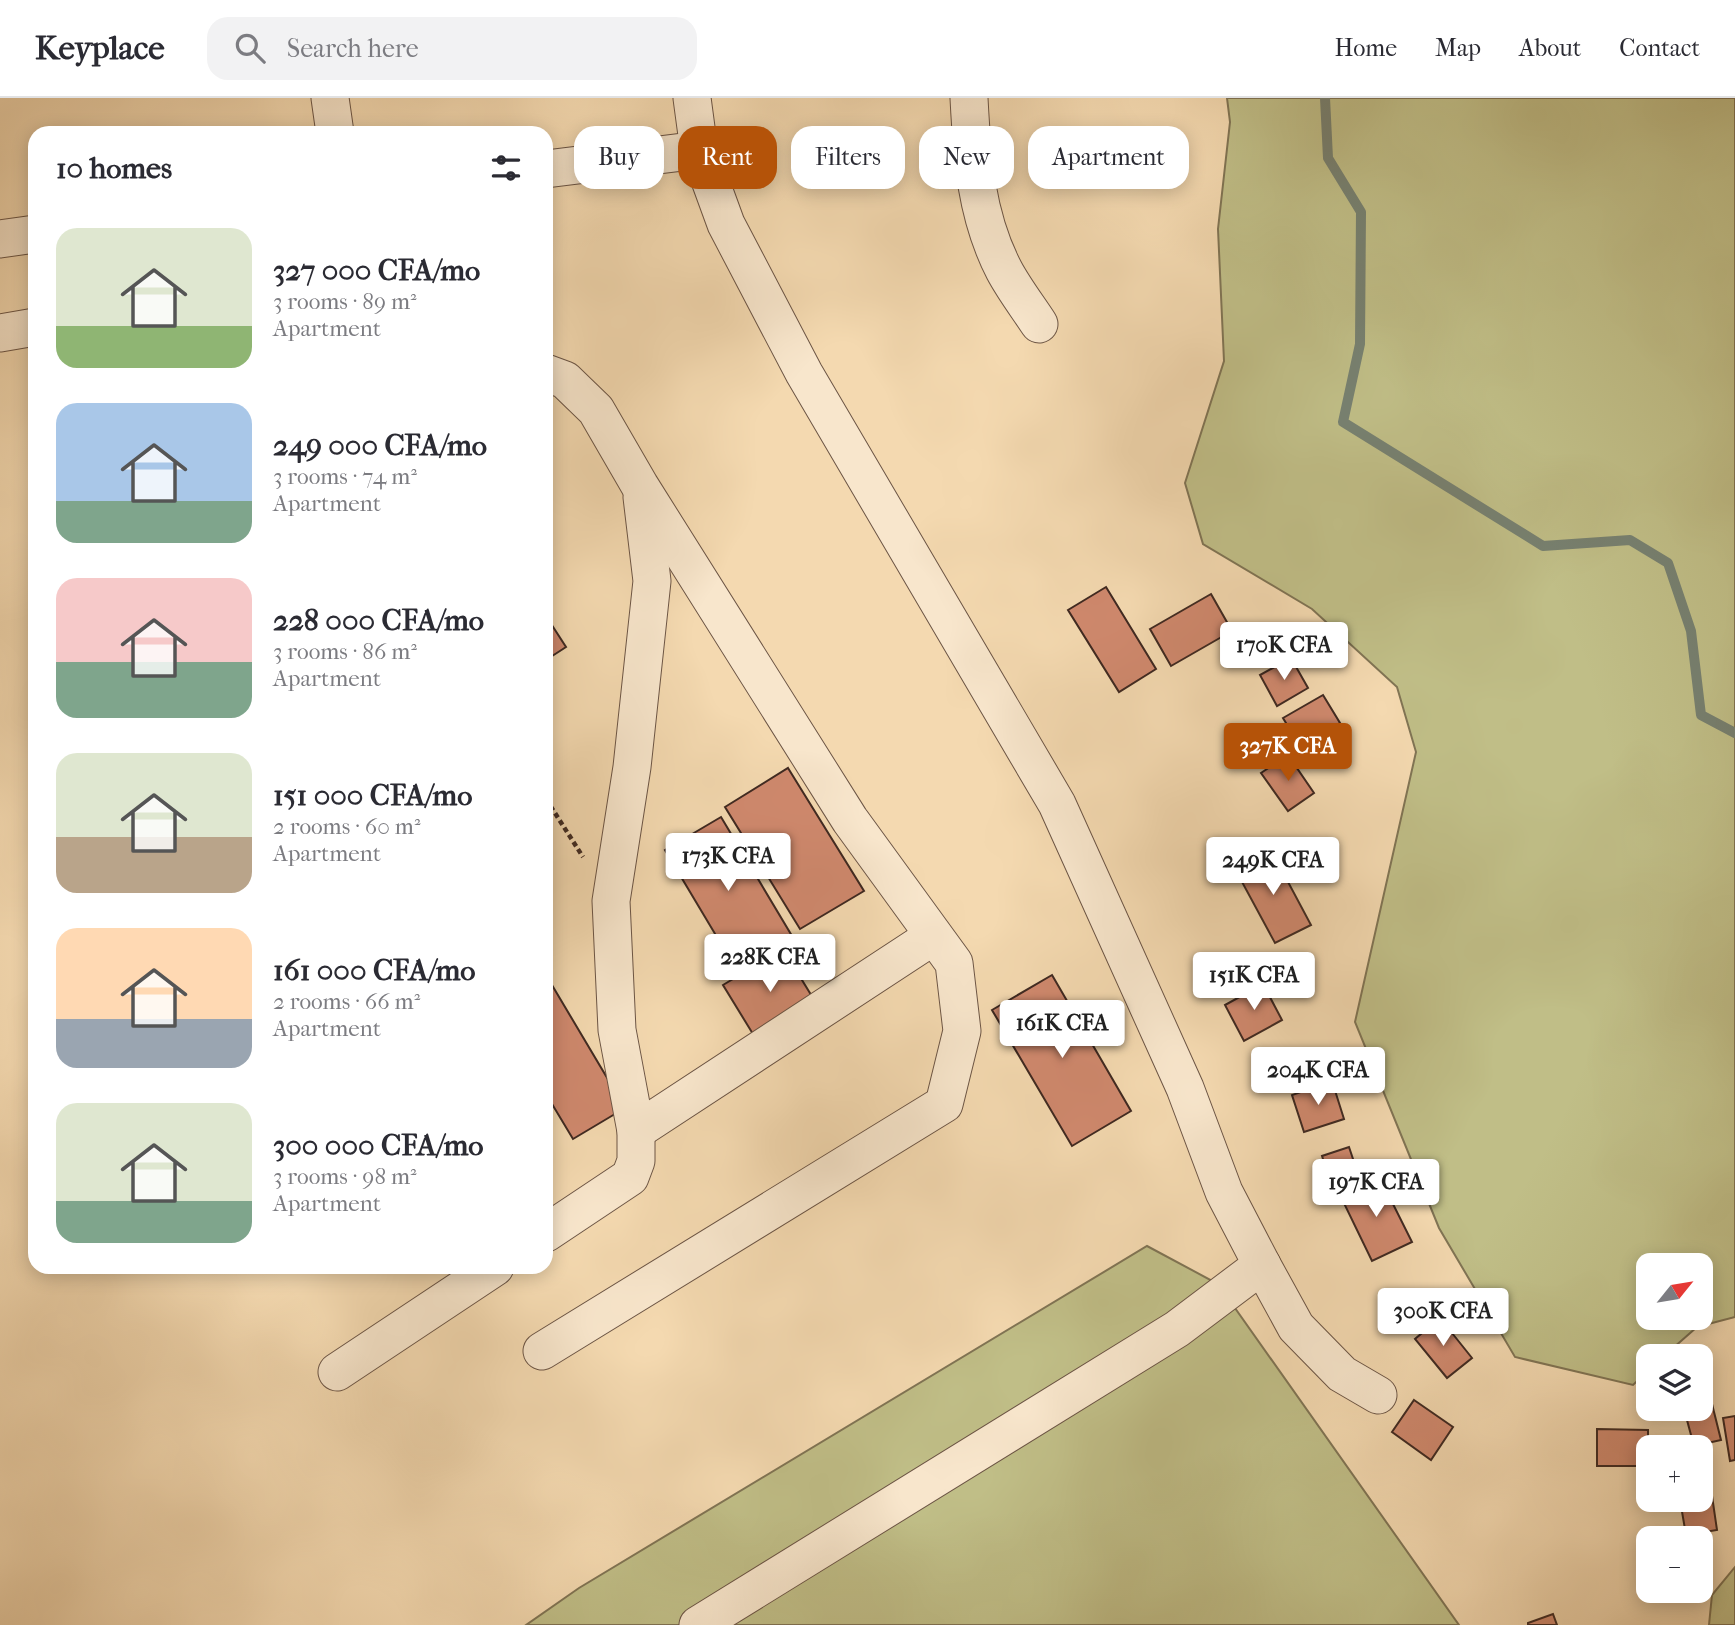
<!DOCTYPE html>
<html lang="en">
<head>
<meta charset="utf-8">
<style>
  :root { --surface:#fff; --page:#f2f2f3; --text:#2b2b33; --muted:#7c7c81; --line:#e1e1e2; --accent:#b45309 }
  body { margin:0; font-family:"IM FELL French Canon",serif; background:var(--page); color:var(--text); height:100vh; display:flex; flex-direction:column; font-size:26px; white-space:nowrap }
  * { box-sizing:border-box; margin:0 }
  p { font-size:23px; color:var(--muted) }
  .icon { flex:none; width:38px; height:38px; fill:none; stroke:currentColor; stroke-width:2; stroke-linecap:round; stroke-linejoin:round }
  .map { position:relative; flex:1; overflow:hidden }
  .panel { position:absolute; left:28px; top:28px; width:525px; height:1148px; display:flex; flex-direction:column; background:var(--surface); border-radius:21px; box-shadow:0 4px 18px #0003 }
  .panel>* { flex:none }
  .banner { position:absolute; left:574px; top:28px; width:665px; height:63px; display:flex; gap:14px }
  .needle { width:46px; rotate:60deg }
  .tools { position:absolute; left:1636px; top:1155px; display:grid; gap:14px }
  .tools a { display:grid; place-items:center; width:77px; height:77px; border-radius:14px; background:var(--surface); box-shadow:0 4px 18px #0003; font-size:35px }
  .price { position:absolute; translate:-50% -60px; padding:0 16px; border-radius:7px; background:#fff; color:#222; font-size:23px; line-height:46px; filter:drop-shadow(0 2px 4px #0008) }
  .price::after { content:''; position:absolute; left:50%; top:42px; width:21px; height:16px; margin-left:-10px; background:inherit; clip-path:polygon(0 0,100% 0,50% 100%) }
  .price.active { background:var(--accent); color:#fff }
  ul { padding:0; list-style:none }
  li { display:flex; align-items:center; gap:21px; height:175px; padding:0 28px }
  li span { display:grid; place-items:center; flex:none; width:196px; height:140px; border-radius:21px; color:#555 }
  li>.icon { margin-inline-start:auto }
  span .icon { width:84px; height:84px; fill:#fffc; stroke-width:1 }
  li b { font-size:30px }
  h2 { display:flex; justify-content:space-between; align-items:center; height:84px; padding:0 28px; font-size:30px }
  .chip { padding:0 24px; border-radius:21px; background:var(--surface); box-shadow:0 4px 18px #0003; font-size:24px; line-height:63px }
  .chip.active { background:var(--accent); color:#fff }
  header { display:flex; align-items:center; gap:42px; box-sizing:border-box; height:98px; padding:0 35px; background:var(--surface); border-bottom:2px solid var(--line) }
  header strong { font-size:33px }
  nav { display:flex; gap:38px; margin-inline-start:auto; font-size:24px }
  .search { width:490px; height:63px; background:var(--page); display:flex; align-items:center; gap:18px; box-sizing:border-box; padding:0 24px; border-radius:21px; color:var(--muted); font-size:26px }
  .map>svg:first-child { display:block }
</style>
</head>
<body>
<header>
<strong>Keyplace</strong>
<div class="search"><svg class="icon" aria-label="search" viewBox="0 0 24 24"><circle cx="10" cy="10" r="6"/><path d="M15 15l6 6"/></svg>Search here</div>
<nav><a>Home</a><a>Map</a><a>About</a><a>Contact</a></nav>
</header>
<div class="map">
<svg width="1735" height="1527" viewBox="0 0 1735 1527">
  <rect width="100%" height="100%" fill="#f4d9b0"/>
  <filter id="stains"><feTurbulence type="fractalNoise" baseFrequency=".00286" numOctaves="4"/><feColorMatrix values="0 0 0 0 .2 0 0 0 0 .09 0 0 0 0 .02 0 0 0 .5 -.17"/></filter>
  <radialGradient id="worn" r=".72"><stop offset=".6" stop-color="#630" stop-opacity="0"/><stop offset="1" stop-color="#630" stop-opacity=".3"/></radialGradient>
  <g fill="#c0be87" stroke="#807454" stroke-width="2" fill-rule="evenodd">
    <path d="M1227 0H1735V1219L1697 1229 1664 1258H1648V1273L1633 1287 1515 1259 1439 1130 1355 924 1416 654 1397 589 1312 511 1203 446 1185 385 1224 263 1218 131 1230 24ZM1648 1167H1701V1220H1648Z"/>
    <path d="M1147 1148 1218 1186 1459 1527H526L579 1490Z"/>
    <path d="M1735 1469V1527H1709L1712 1497Z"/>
  </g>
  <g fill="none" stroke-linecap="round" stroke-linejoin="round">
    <path stroke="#778171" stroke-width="10" d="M1325 0 1328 60 1361 114 1360 246 1343 324 1543 448 1630 442 1668 465 1691 533 1701 617 1735 635"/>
  </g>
  <g fill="#d0896e" stroke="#3f2921" stroke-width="2">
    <path d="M1106 489 1156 571 1119 594 1068 512Z"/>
    <path d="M1211 496 1232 533 1171 568 1150 531Z"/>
    <path d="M546 518 566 549 546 562Z"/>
    <path d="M1291 560 1308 590 1277 608 1260 577Z"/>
    <path d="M1323 597 1340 625 1300 648 1283 620Z"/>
    <path d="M1288 657 1314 695 1288 713 1261 675Z"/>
    <path d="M788 670 864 793 800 831 725 709Z"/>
    <path d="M721 719 792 838 736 871 665 752Z"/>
    <path d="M1271 752 1311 827 1275 845 1235 771Z"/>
    <path d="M783 851 816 905 756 941 723 887Z"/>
    <path d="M546 877 625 1010 573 1041 546 996Z"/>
    <path d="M1052 877 1131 1013 1072 1048 992 912Z"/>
    <path d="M1263 886 1282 922 1244 943 1225 907Z"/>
    <path d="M1332 983 1344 1021 1304 1034 1292 997Z"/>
    <path d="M1349 1049 1360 1082 1333 1092 1322 1058Z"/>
    <path d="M1379 1078 1412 1144 1372 1163 1340 1097Z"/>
    <path d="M1440 1220 1472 1260 1447 1280 1415 1241Z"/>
    <path d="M1710 1298 1721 1342 1694 1348 1684 1311H1701V1300Z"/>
    <path d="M1414 1302 1453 1329 1431 1362 1392 1334Z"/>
    <path d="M1735 1318V1362L1730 1363 1723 1320Z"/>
    <path d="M1597 1331 1648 1332V1368H1597Z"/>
    <path d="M1711 1391 1717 1432 1686 1437 1680 1402H1701V1393Z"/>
    <path d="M1553 1516 1557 1527H1528V1525Z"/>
  </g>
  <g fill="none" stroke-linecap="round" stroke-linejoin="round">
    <g stroke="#6c5545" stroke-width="39">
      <g id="minor">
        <path d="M330 0 335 35"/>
        <path d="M692 0 699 52 726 126 804 275 1057 706 1185 990 1224 1094 1262 1167 1296 1229 1342 1276 1378 1297"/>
        <path d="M969 0C972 60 976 118 1004 172 1014 191 1028 209 1039 226"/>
        <path d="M546 71 699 52"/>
        <path d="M0 141 35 136"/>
        <path d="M0 235 35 229"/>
        <path d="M636 1033 932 839"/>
        <path d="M546 1135 630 1079 636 1063V1033L617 932 611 803 632 669 652 483 642 399"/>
        <path d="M542 1253 944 1006 962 933 954 865 850 722 640 388 596 312 565 282 546 275"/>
        <path d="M337 1274 495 1169"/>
        <path d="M698 1527 1177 1231 1262 1167"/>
      </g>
    </g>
    <path stroke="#3f2921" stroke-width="4.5" stroke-dasharray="5 3.5" stroke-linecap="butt" d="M546 701 583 759"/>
    <use href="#minor" stroke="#f8e6cc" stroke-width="37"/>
  </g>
  <rect width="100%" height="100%" filter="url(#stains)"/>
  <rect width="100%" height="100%" fill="url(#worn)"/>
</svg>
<div class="tools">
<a><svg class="needle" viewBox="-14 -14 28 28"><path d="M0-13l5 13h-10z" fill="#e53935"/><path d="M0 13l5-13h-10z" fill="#7c7c81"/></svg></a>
<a><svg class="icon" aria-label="layers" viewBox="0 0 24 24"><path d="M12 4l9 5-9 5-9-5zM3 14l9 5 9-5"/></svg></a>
<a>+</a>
<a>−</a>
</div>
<b class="price" style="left:1284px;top:584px">170K CFA</b>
<b class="price active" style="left:1288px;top:685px">327K CFA</b>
<b class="price" style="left:728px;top:795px">173K CFA</b>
<b class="price" style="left:1273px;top:799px">249K CFA</b>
<b class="price" style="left:770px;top:896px">228K CFA</b>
<b class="price" style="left:1254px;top:914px">151K CFA</b>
<b class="price" style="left:1062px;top:962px">161K CFA</b>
<b class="price" style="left:1318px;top:1009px">204K CFA</b>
<b class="price" style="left:1376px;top:1121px">197K CFA</b>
<b class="price" style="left:1443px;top:1250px">300K CFA</b>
<div class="banner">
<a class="chip">Buy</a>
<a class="chip active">Rent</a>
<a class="chip">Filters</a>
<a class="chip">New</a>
<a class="chip">Apartment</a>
</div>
<section class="panel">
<h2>10 homes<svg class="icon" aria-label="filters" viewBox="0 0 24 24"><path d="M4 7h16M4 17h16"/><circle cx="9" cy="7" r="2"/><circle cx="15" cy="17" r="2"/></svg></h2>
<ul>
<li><span style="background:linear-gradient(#dfe7d0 70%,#8fb573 0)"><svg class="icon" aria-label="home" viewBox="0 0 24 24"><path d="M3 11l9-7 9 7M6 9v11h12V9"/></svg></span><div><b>327 000 CFA/mo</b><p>3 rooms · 89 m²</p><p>Apartment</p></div></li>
<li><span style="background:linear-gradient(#a9c7e8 70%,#7fa58c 0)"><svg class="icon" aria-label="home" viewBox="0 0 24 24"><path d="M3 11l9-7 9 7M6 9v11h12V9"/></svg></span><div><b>249 000 CFA/mo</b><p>3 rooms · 74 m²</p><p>Apartment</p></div></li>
<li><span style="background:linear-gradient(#f6c9c9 60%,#7fa58c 0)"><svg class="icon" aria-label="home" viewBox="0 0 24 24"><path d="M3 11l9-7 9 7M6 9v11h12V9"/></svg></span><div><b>228 000 CFA/mo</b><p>3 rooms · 86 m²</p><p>Apartment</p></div></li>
<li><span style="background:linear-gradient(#dfe7d0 60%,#b9a48a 0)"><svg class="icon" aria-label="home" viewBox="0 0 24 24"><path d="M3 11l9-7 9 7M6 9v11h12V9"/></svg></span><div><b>151 000 CFA/mo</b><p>2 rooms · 60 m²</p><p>Apartment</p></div></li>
<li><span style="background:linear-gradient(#ffd9b3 65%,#9aa5b1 0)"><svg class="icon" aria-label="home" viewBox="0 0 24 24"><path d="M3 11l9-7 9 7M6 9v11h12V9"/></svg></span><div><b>161 000 CFA/mo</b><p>2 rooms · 66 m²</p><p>Apartment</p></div></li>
<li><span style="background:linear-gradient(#dfe7d0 70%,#7fa58c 0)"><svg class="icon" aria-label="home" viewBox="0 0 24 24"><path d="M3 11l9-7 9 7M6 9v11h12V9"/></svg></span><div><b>300 000 CFA/mo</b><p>3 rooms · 98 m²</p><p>Apartment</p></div></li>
</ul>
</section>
</div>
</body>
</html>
